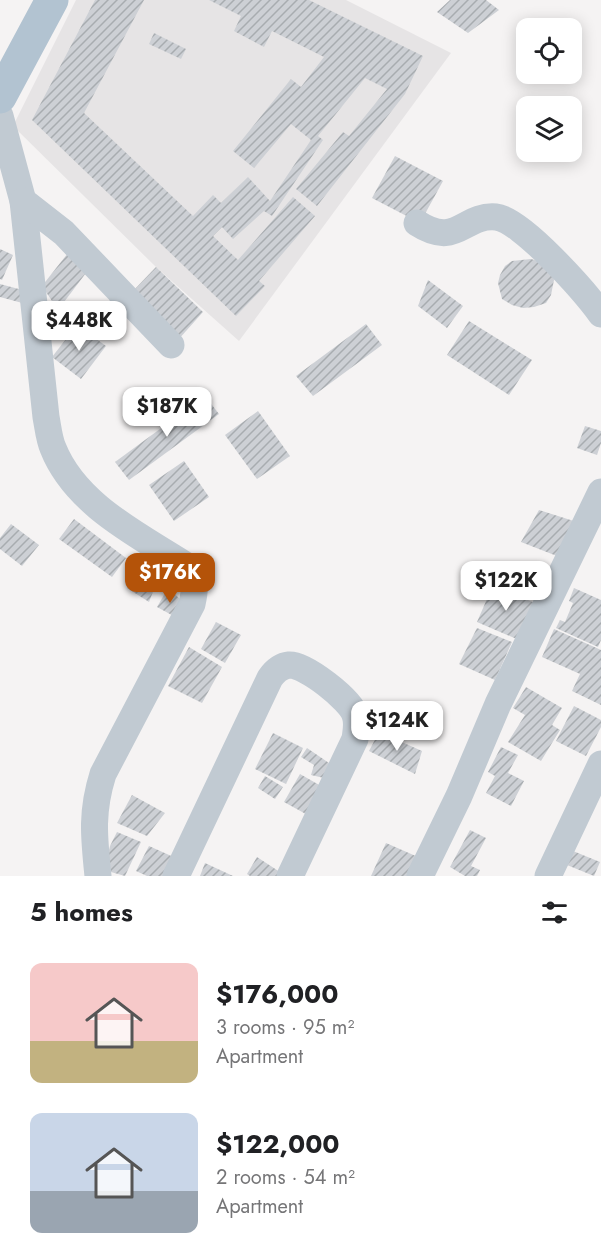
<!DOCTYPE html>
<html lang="en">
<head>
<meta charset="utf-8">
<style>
  :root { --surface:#fff; --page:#f2f2f2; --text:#202124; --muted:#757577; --accent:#b45309 }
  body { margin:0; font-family:Jost,sans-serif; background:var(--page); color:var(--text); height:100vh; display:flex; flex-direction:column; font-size:22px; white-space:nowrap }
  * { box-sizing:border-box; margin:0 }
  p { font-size:20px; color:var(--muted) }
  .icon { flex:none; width:33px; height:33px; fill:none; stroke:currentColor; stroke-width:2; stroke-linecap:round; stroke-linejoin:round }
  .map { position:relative; height:876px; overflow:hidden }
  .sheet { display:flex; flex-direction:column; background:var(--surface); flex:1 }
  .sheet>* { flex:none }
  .buttons { position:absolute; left:516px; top:18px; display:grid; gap:12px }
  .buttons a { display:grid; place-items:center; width:66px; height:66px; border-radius:12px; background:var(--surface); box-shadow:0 3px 15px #0003; font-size:30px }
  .price { position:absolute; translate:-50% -51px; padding:0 14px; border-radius:12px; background:#fff; color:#222; font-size:20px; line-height:39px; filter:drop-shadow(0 2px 3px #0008) }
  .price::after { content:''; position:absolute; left:50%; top:36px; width:18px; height:14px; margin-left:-9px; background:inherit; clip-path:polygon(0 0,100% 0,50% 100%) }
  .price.active { background:var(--accent); color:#fff }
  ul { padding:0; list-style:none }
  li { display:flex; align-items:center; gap:18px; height:150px; padding:0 30px }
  li span { display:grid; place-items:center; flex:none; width:168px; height:120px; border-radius:12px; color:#555 }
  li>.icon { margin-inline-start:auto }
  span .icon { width:72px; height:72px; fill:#fffc; stroke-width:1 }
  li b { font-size:26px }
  h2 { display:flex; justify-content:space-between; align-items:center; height:72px; padding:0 30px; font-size:26px }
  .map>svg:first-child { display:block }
</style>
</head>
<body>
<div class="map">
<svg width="601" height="876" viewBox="0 0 601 876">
  <defs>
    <pattern id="building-hatch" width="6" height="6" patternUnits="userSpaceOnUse" patternTransform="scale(1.5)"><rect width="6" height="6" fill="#cdd0d5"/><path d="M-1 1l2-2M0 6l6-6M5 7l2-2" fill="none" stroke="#a8acb0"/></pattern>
  </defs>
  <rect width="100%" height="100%" fill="#f5f3f3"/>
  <path fill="#e6e4e5" d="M76 0H346L451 53 239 341 156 267 13 126Z"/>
  <g fill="url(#building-hatch)">
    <path d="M95 0H144L84 113 193 216 213 195 221 203 248 177 270 201 311 140 291 124 254 168 233 151 291 79 301 87 324 57 272 31 264 47 234 31 241 16 209 0H309L423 56 405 94 317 206 296 189 343 132 349 136 387 89 365 78 318 136 323 140 272 216 264 211 233 239 222 227 213 236 238 260 293 197 315 216 259 281 265 286 236 316 32 120Z"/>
    <path d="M450 0H486L499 10 468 33 437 12Z"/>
    <path d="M154 33 186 49 181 59 149 44Z"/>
    <path d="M395 156 443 181 420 223 372 198Z"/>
    <path d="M0 249 13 255 2 280 0 279Z"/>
    <path d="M68 253 89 269 58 310 42 286Z"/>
    <path d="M531 259 541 262 552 271 554 280 551 295 546 303 534 307 523 308 512 305 502 299 498 283 500 275 505 266 512 261Z"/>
    <path d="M156 267 203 312 178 340 133 291Z"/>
    <path d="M428 280 463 306 447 328 418 306Z"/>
    <path d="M0 284 30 292 26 304 0 297Z"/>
    <path d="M112 299 128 312 110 334 100 326 109 315 103 305Z"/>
    <path d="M469 321 532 360 509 395 447 355Z"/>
    <path d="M366 324 382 345 313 396 296 376Z"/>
    <path d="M77 325 106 346 81 379 52 357Z"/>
    <path d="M205 396 219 414 129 480 115 462Z"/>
    <path d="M258 411 290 456 257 479 225 435Z"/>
    <path d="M585 426 601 431V443L597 455 577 448Z"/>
    <path d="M184 461 209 497 174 521 149 485Z"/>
    <path d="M539 510 580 523 562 558 521 542Z"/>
    <path d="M74 519 126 558 112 577 59 539Z"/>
    <path d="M11 524 39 545 22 566 0 549V538Z"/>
    <path d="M139 561 161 571 149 602 127 588Z"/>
    <path d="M493 585 535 603 519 640 477 622Z"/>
    <path d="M168 588 180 599 179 619 157 607Z"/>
    <path d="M574 588 601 600V640L598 647 556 628 560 620 565 622 573 603 569 601Z"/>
    <path d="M216 622 241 635 225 663 201 649Z"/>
    <path d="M477 628 512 642 495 680 459 664Z"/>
    <path d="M554 629 601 650V705L572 691 580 674 542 657Z"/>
    <path d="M189 647 222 667 202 703 168 686Z"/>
    <path d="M526 687 562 708 552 725 560 730 541 761 508 742 525 715 513 708Z"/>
    <path d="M574 706 601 720V727L586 756 556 741Z"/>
    <path d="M379 732 422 751 415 774 369 751Z"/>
    <path d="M273 733 303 748 286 784 255 769Z"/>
    <path d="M501 747 518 755 508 773 524 781 511 806 486 793 495 776 488 772Z"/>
    <path d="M307 748 329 763 324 778 311 775 314 765 301 757Z"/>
    <path d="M300 774 328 790 313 818 284 802Z"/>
    <path d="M265 776 283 787 275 799 258 788Z"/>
    <path d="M132 795 165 813 147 836 117 823Z"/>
    <path d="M470 830 486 838 471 866 480 870 477 876H465L450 867Z"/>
    <path d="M117 832 141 842 125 876 104 870 110 846Z"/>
    <path d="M386 843 418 857 411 876H371Z"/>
    <path d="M149 846 178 859 170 876H147L136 871Z"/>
    <path d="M573 851 600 862 594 876 567 865Z"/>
    <path d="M257 857 286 876H250L247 874Z"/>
    <path d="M205 863 233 876H200Z"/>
  </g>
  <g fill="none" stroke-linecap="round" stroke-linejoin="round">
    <g stroke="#c1cad2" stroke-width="27">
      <path d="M0 116 23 201 46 417C48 427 49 439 53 448 76 506 141 536 190 568 196 581 195 591 192 604L103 774C91 812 94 837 98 876"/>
      <path d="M23 201 64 233 171 345"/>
      <path d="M417 223C457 249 463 214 496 217 521 219 585 292 601 314"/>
      <path d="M176 876 270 678C275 671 280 666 289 665 305 664 351 700 355 715 358 723 356 731 355 739L290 876"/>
      <path d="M420 876 459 796 498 704 601 492"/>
      <path d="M548 876 601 764"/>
    </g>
    <path stroke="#b2c3d1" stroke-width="33" d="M0 97 52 0"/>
  </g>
</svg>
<div class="buttons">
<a><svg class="icon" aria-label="locate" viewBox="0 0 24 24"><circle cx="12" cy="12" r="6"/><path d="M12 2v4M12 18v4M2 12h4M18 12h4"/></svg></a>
<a><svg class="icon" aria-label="layers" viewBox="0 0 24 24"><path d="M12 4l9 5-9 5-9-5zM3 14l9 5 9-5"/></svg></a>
</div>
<b class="price" style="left:79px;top:352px">$448K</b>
<b class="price" style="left:167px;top:438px">$187K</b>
<b class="price active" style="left:170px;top:604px">$176K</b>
<b class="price" style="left:506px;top:612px">$122K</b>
<b class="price" style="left:397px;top:752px">$124K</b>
</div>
<section class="sheet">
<h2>5 homes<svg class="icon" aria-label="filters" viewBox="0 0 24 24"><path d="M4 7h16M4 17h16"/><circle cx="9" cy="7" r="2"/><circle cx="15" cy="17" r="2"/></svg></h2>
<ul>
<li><span style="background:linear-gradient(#f6c9c9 65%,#c2b280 0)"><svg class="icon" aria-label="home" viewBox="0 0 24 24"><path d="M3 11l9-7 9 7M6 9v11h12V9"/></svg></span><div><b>$176,000</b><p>3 rooms · 95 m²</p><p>Apartment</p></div></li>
<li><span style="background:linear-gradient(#c9d6e8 65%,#9aa5b1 0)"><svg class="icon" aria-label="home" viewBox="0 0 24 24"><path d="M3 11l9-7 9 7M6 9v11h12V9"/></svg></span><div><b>$122,000</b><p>2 rooms · 54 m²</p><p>Apartment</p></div></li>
</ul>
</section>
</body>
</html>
